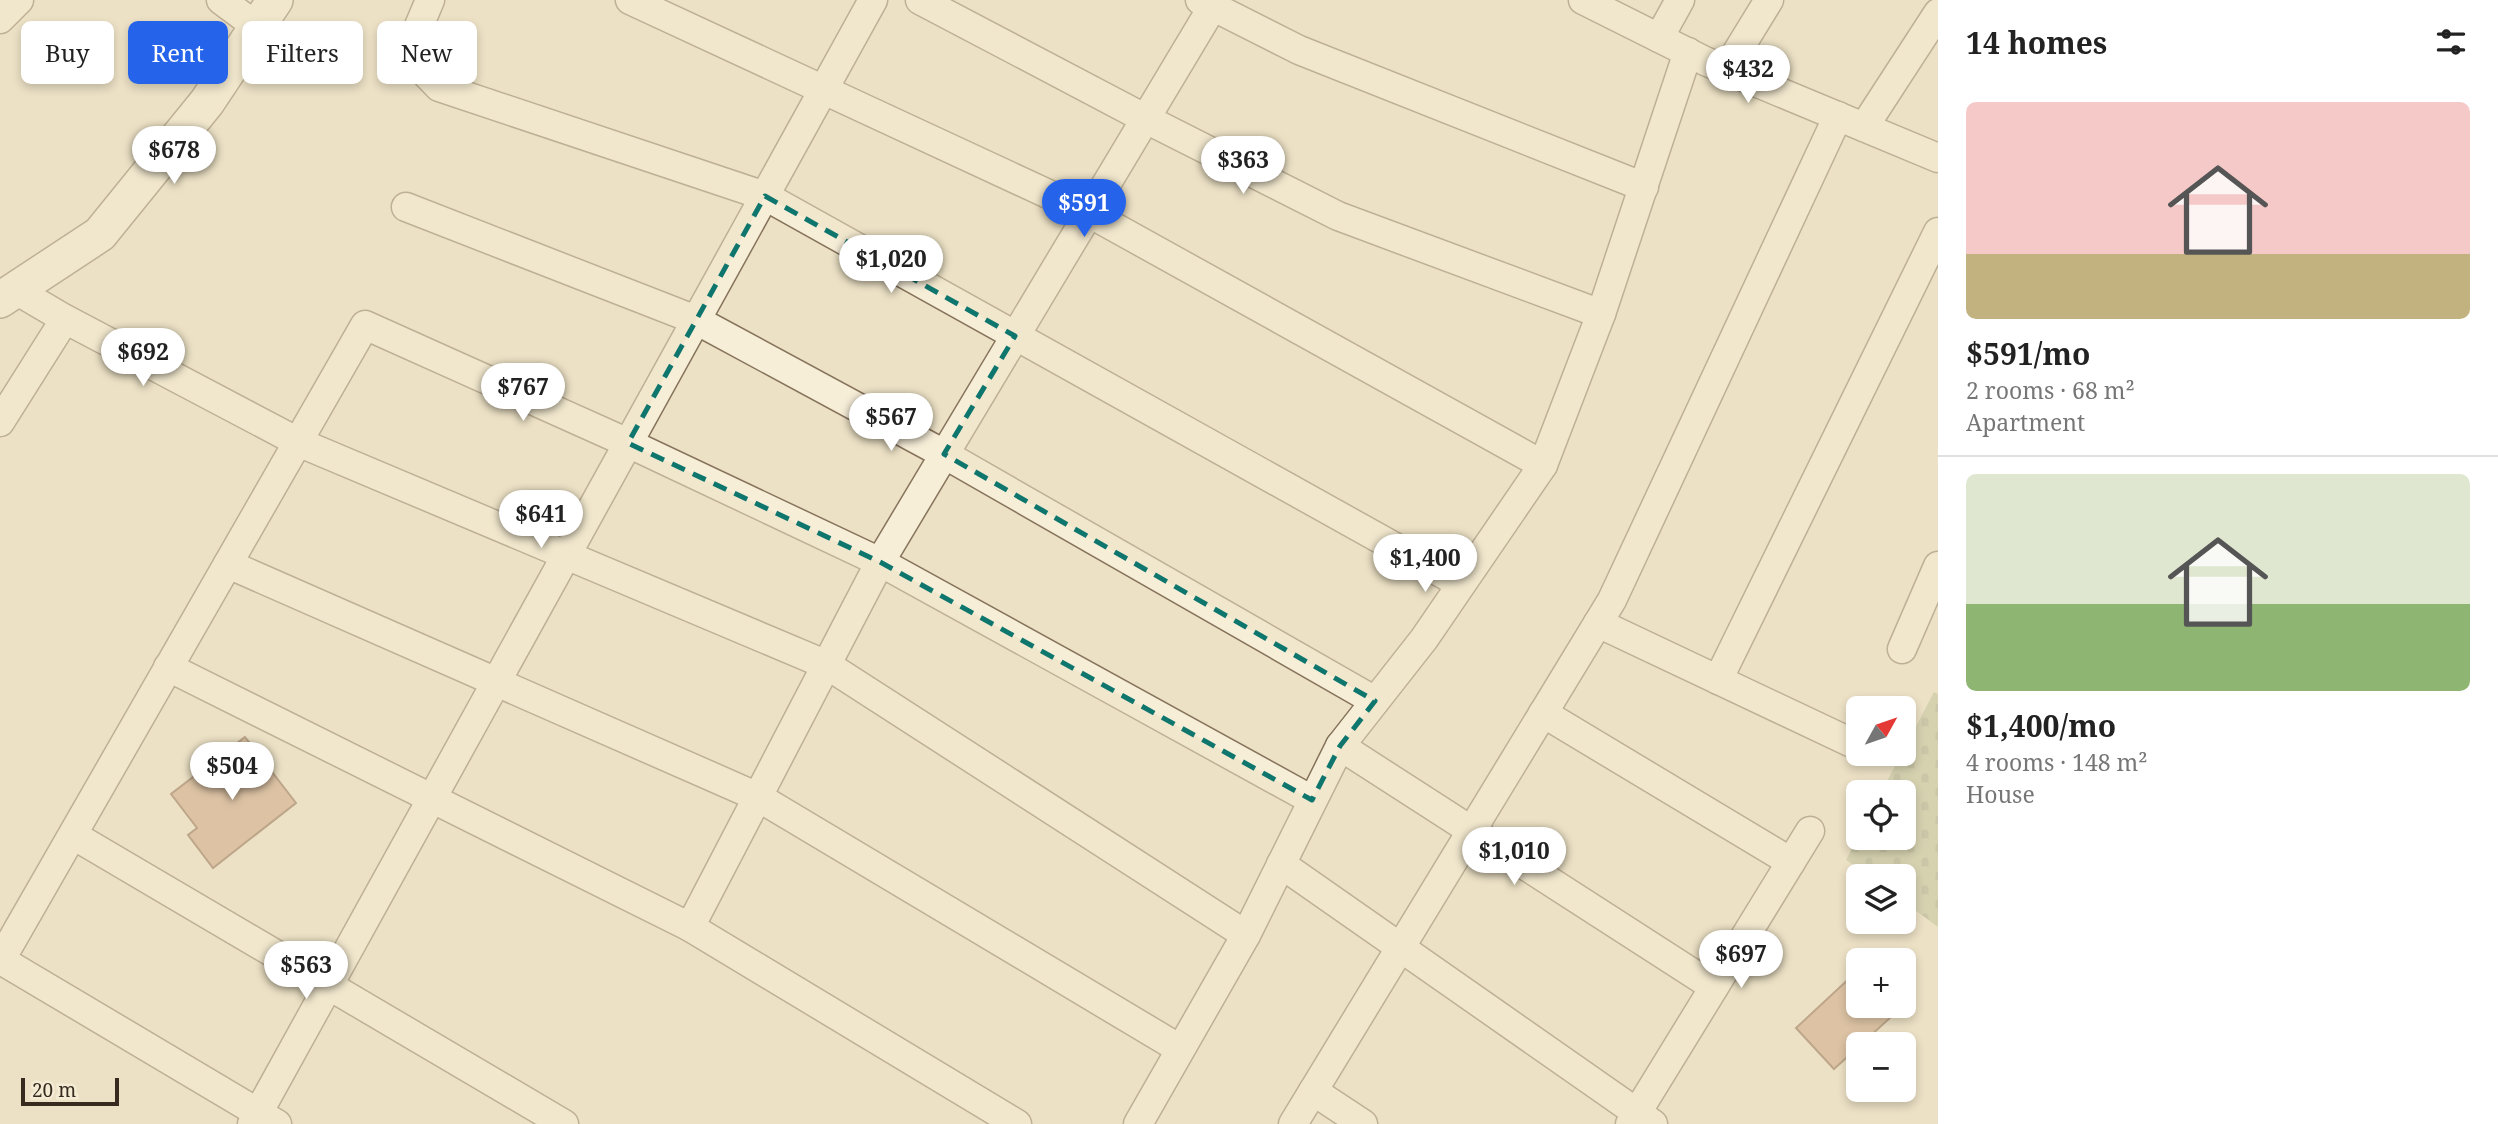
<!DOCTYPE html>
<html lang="en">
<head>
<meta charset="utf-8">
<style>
  :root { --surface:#fff; --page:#f2f2f2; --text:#222; --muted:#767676; --line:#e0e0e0; --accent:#2563eb }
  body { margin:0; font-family:"Noto Serif",serif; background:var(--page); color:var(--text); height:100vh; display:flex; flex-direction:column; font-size:26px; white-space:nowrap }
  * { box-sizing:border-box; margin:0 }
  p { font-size:23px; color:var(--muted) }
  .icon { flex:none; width:38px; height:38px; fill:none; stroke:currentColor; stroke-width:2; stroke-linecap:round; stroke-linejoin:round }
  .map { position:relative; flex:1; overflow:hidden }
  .sheet { display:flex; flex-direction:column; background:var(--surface); width:560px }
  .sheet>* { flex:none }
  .banner { position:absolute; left:21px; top:21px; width:665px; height:63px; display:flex; gap:14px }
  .needle { width:46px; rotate:50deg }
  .buttons { position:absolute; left:1846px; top:696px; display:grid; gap:14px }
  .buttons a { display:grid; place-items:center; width:70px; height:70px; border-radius:10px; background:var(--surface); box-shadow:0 4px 10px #0003; font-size:35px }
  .scale { position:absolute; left:21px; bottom:18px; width:98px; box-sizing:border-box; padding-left:7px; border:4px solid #372b1f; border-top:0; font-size:19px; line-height:24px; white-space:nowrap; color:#372b1f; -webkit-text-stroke:5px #f4ebd4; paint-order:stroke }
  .price { position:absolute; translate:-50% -60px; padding:0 16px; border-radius:24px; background:#fff; color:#222; font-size:23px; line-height:46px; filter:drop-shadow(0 2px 4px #0008) }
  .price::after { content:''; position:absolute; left:50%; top:42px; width:21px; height:16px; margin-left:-10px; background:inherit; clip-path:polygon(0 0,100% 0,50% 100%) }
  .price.on { background:var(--accent); color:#fff }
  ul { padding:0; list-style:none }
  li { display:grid; align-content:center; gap:14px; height:371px; padding:0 28px }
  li+li { border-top:2px solid var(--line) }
  li span { display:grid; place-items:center; height:217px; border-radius:10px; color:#555 }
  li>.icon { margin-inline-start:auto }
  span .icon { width:126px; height:126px; fill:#fffc; stroke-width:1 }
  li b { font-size:30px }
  h2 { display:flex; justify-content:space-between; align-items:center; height:84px; padding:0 28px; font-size:30px }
  .chip { padding:0 24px; border-radius:10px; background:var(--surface); box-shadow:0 4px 10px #0003; font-size:24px; line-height:63px }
  .chip.on { background:var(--accent); color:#fff }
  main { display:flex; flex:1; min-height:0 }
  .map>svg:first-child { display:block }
</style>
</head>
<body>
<main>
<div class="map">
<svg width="1938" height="1124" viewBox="0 0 1938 1124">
  <defs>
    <pattern id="cemetery-stones" width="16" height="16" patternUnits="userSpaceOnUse" patternTransform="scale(1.75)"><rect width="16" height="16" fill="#babf98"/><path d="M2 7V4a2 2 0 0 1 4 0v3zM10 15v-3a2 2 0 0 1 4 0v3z" fill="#a0a483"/></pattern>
  </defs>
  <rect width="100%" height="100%" fill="#ece1c5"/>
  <path fill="url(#cemetery-stones)" d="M1934 692 1938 694V927L1904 902V877H1870L1846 860 1858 836V838H1904V793H1881L1901 754H1904V749Z"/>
  <g fill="#c99d7c" stroke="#845d43" stroke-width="2">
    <path d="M245 737 296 803 213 868 188 835 197 828 171 794Z"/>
    <path d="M1853 975 1858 981V1006H1882L1891 1017 1834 1069 1796 1028Z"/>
  </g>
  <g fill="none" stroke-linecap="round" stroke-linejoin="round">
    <g stroke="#86735c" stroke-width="31">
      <g id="minor">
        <path d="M221 0 256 26"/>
        <path d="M430 0 411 45 415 62 439 87 765 196 1461 584"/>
        <path d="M630 0 1089 213 1543 465"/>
        <path d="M920 0 1146 119 1338 216 1601 314"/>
        <path d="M1200 0 1299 50 1644 187"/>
        <path d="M1583 0 1705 61 1938 158"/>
        <path d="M0 19 19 0"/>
        <path d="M1659 38 1680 0"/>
        <path d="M1726 70 1769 0"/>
        <path d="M1864 127 1938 13"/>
        <path d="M406 207 696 320 944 454 1375 701"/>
        <path d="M14 289 65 319 298 442 827 665 1246 935"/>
        <path d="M0 422 65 319"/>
        <path d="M228 564 758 797 1180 1049"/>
        <path d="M1598 623 1854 744"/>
        <path d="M1902 649 1938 566"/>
        <path d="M168 667 690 927 1017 1124"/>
        <path d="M1718 680 1938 232"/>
        <path d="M1543 713 1791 862"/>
        <path d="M1340 746 1714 987"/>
        <path d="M73 835 564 1124"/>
        <path d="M1281 864 1653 1124"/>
        <path d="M690 927 880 562 1213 6"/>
        <path d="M1 960 277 1124"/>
        <path d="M0 961 365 325 628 443 880 562 1312 800"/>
        <path d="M1313 1091 1363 1124"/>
        <path d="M252 1124 873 0"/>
        <path d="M1138 1124 1246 935 1340 746 1424 639 1543 465 1601 314 1688 52"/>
        <path d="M1293 1124 1612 600 1838 116"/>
        <path d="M1630 1124 1810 831"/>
      </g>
    </g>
    <g stroke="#86735c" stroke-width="38">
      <path id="tertiary" d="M0 300 100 234 207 102 275 0"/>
    </g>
    <use href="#minor" stroke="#f7eed8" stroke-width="28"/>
    <use href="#tertiary" stroke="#f7eed8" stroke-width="35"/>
  </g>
  <path d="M0 0H1938V1124H0ZM765 196 1015 336 944 454 1375 701 1340 746 1312 800 880 562 628 443Z" fill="#ece1c5" fill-opacity=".55" fill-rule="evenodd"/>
  <path fill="none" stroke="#0f766e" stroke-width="5" stroke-dasharray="14 9" stroke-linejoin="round" d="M765 196 1015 336 944 454 1375 701 1340 746 1312 800 880 562 628 443Z"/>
</svg>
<div class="buttons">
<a><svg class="needle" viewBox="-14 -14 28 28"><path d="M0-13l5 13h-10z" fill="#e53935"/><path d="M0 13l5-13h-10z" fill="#767676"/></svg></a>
<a><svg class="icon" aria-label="locate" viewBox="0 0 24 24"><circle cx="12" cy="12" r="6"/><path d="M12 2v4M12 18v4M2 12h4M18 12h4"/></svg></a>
<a><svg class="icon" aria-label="layers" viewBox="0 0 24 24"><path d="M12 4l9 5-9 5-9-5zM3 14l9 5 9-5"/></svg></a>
<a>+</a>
<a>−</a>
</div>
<div class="scale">20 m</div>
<b class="price" style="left:1748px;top:105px">$432</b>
<b class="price" style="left:174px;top:186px">$678</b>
<b class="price" style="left:1243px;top:196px">$363</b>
<b class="price on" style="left:1084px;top:239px">$591</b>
<b class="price" style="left:891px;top:295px">$1,020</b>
<b class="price" style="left:143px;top:388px">$692</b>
<b class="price" style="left:523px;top:423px">$767</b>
<b class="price" style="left:891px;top:453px">$567</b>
<b class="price" style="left:541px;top:550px">$641</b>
<b class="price" style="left:1425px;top:594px">$1,400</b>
<b class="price" style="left:232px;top:802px">$504</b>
<b class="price" style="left:1514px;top:887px">$1,010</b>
<b class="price" style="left:1741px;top:990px">$697</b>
<b class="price" style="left:306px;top:1001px">$563</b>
<div class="banner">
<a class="chip">Buy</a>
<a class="chip on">Rent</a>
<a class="chip">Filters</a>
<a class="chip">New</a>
</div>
</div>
<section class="sheet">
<h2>14 homes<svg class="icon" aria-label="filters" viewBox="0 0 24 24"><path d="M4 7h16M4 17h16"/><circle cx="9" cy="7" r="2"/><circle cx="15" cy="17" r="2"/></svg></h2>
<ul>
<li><span style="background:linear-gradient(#f6c9c9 70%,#c2b280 0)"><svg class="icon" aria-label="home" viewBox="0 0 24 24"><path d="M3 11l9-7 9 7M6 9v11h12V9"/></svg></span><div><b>$591/mo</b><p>2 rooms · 68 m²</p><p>Apartment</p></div></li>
<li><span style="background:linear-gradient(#dfe7d0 60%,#8fb573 0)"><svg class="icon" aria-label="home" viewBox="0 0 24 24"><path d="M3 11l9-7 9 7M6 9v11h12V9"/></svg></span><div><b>$1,400/mo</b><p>4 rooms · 148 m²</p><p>House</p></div></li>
</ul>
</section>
</main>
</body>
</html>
